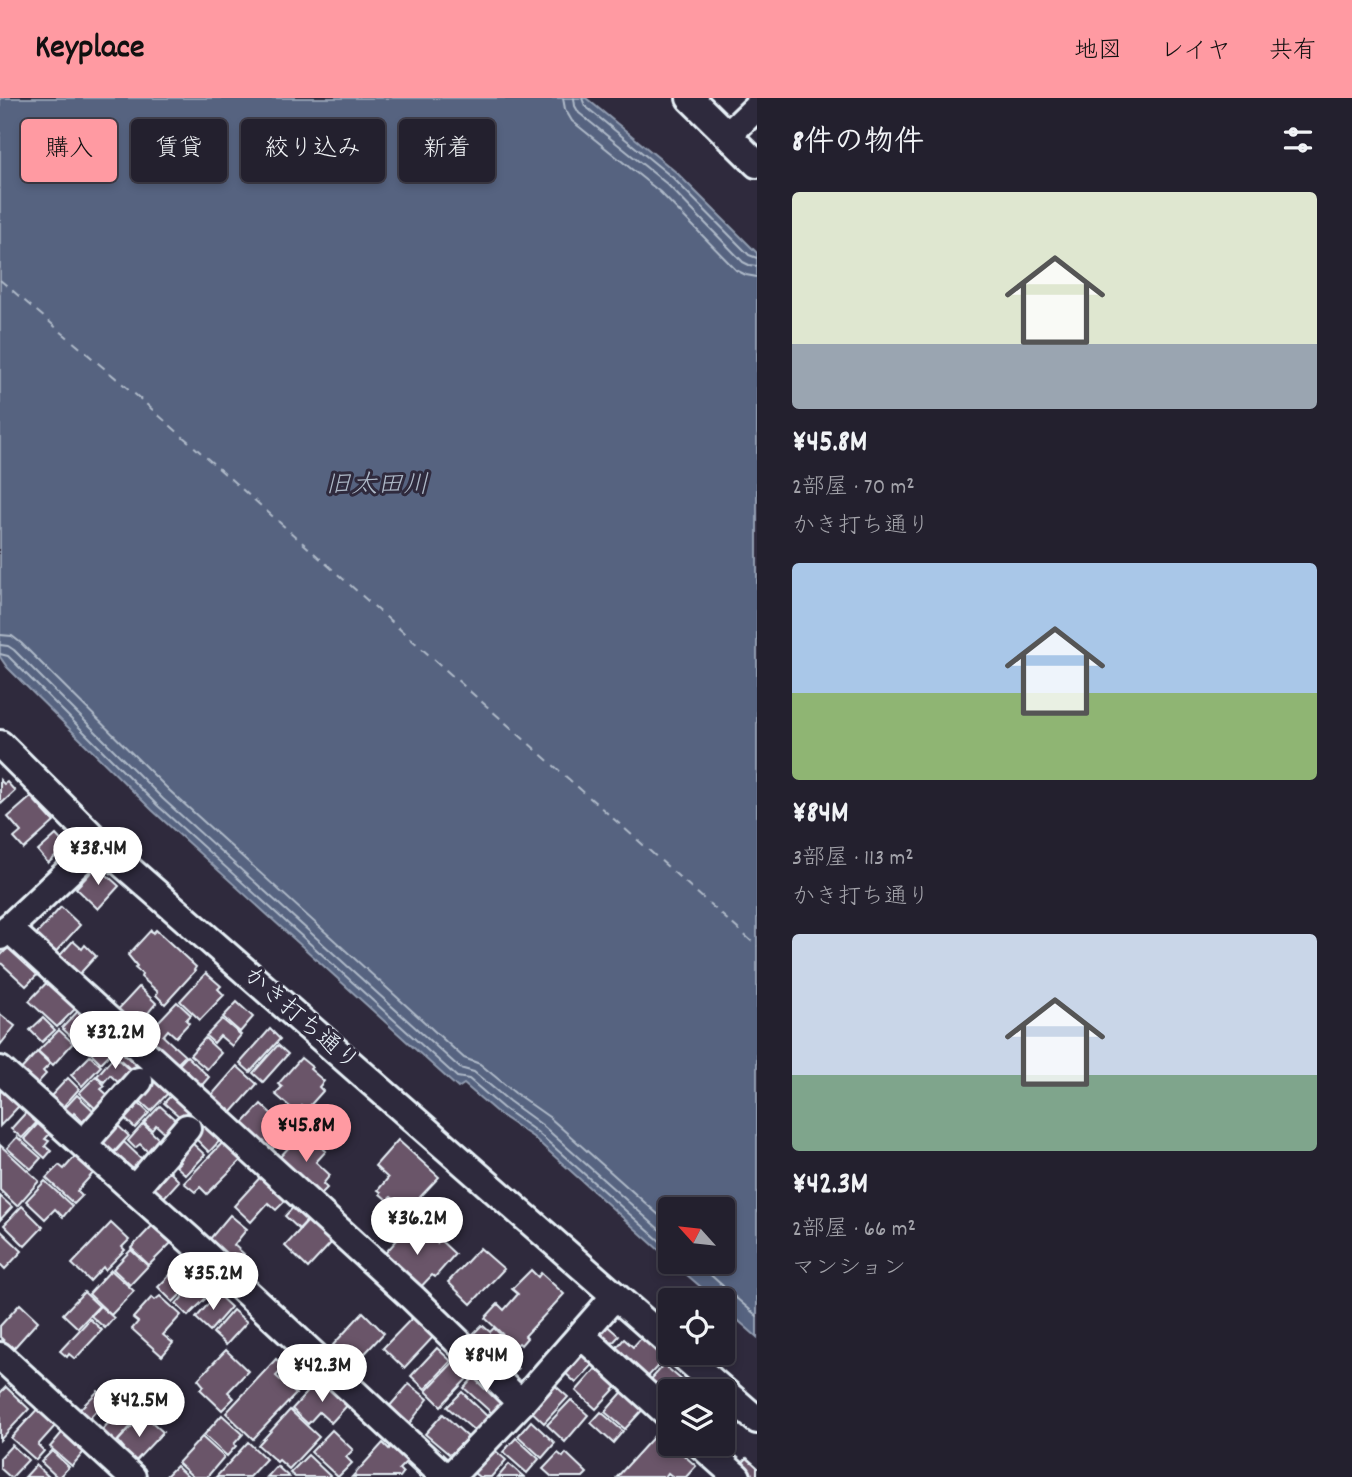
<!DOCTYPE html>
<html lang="ja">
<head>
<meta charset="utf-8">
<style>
  :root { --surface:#23202e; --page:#2b2836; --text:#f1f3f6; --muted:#a3a3aa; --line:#403e4a; --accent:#ff9aa2 }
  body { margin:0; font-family:Dekko,"Klee One",sans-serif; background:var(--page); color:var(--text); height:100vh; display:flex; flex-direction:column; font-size:26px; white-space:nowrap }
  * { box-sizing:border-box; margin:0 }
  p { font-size:23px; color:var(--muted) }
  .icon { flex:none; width:38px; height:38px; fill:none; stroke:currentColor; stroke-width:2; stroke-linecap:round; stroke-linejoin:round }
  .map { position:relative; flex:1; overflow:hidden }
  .sheet { display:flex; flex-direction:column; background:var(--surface); width:595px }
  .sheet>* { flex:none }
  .guide { position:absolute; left:21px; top:21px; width:630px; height:63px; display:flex; gap:14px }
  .needle { width:46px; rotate:297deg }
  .controls { position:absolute; left:658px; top:1099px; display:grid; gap:14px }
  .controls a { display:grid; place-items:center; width:77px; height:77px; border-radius:7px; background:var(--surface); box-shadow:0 4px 10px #0003,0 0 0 2px var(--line); font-size:35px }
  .price { position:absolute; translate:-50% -60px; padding:0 16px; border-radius:24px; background:#fff; color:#222; font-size:23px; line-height:46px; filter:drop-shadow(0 2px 4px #0008) }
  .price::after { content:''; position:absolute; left:50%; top:42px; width:21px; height:16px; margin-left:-10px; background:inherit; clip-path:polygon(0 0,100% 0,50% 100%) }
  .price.active { background:var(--accent); color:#111 }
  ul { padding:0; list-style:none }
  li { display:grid; align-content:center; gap:14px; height:371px; padding:0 35px }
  li span { display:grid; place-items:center; height:217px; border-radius:7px; color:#555 }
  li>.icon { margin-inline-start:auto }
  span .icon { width:126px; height:126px; fill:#fffc; stroke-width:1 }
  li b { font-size:30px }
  h2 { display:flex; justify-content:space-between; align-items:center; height:84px; padding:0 35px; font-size:30px }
  .tag { padding:0 24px; border-radius:7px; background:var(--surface); box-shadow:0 4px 10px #0003,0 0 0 2px var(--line); font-size:24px; line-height:63px }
  .tag.active { background:var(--accent); color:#111 }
  header { display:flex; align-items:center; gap:42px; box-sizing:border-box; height:98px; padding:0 35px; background:var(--accent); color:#111 }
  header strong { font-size:33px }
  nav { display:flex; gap:38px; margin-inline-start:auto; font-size:24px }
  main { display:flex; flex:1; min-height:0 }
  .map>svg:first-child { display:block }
</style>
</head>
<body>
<header>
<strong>Keyplace</strong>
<nav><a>地図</a><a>レイヤ</a><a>共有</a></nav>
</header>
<main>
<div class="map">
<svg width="757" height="1379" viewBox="0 0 757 1379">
  <rect width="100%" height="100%" fill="#2f2a3d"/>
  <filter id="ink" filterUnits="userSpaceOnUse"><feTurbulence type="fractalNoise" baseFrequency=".0143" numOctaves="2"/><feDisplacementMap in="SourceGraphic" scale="14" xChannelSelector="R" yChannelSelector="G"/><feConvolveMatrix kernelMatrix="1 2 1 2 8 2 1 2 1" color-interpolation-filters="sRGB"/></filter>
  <g filter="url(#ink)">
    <path fill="#576480" stroke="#919cb0" stroke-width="2" d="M0 0H586L677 75 757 155V1239L723 1209V1202H716L672 1164H723V1111H670V1162L533 1039 499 1016 464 986 458 990 152 712 7 569 0 559Z"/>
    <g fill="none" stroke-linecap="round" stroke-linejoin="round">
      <g stroke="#aeb9c8" stroke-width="2">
        <path d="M563 0 565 11 572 23 660 94 736 172 746 177 757 179"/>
        <path d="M574 0 575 8 579 15 667 86 743 164 749 167 757 168"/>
        <path d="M582 0 585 8 673 80 749 157 757 160"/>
        <path d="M0 537 12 538 21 545 170 693 464 960 480 966 515 995 549 1019 670 1127"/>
        <path d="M0 547 8 548 14 552 163 701 460 970 474 974 509 1003 542 1027 670 1141"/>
        <path d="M0 556 8 558 157 707 457 979 469 981 503 1010 537 1034 670 1152"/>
        <path d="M696 1164 723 1188 728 1195 735 1199 757 1218"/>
      </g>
      <path stroke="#aeb9c8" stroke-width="2" stroke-dasharray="9 7" stroke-linecap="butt" d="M0 182 137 298 757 848"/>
    </g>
    <g fill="#6b5569" stroke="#e8f1f8" stroke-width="2">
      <path d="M0 682 4 686 7 684 15 693 2 705 0 703Z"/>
      <path d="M31 699 54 724 24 751 14 740 21 734 8 719Z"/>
      <path d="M56 737 67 749 48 765 38 753Z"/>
      <path d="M97 768 119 788 98 811 76 790Z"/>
      <path d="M61 809 80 827 51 859 32 841Z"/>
      <path d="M151 832 153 835 156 832 196 869 194 872 195 873 165 906 156 897 158 894 141 879 142 876 135 870 137 868 128 857Z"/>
      <path d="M73 843 82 851 85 847 96 858 74 882 54 864Z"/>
      <path d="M14 844 43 871 26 888 0 864V858Z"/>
      <path d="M206 875 221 888 218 891 224 897 200 922 180 903Z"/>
      <path d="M52 879 80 906 57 929 29 903Z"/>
      <path d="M139 889 156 905 148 915 151 917 135 934 112 918Z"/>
      <path d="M177 904 191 917 186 922 189 925 176 939 168 932 163 938 185 958 170 973 139 944Z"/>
      <path d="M237 904 253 919 240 934 223 919Z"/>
      <path d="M82 909 97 923 77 944 62 930Z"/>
      <path d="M0 916 15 928 0 947Z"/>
      <path d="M43 920 55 932 42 944 30 932Z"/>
      <path d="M222 921 241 937 232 948 220 938 214 945 206 938Z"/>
      <path d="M105 926 122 943 101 965 84 948Z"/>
      <path d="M270 931 280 941 250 974 240 965Z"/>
      <path d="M59 932 73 945 53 967 38 953Z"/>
      <path d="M205 940 221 955 207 971 190 957Z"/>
      <path d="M125 945 148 965 137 977 115 957Z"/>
      <path d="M278 947 288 956 263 984 253 975Z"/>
      <path d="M37 954 50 966 43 973 46 976 33 990 17 976Z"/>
      <path d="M90 958 101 968 82 988 71 977Z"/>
      <path d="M114 958 132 974 121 987 110 977 104 984 97 978Z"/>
      <path d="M187 958 209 979 197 993 174 972Z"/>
      <path d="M301 960 312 969 310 971 324 983 319 989 323 993 306 1012 302 1008 297 1015 275 996 282 989 278 986Z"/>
      <path d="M237 968 257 986 224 1023 210 999Z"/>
      <path d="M155 977 171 992 151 1013 138 1001 141 992Z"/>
      <path d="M96 978 105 988 101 991 111 1000 98 1013 79 995Z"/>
      <path d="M68 980 79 991 61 1011 49 1000Z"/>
      <path d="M0 989 19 1008 0 1028Z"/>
      <path d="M177 991 201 1013 191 1024 183 1016 180 1019 164 1005Z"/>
      <path d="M77 997 95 1014 84 1025 74 1015 71 1019 63 1012Z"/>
      <path d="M136 1003 149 1015 135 1030 122 1018Z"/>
      <path d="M261 1006 276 1020 272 1024 286 1036 264 1060 235 1034Z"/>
      <path d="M160 1008 178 1024 166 1036 156 1027 152 1032 144 1025Z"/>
      <path d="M30 1010 41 1020 22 1040 11 1031Z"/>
      <path d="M44 1019 56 1029 45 1041 49 1043 45 1048 51 1053 45 1060 24 1041Z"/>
      <path d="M207 1020 225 1037 209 1054 192 1037Z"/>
      <path d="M113 1023 129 1038 113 1055 98 1040Z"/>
      <path d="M143 1026 160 1042 149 1055 140 1046 135 1050 128 1043Z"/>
      <path d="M304 1033 326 1053 316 1064 330 1077 323 1086 327 1090 317 1100 281 1067 284 1064 279 1060Z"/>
      <path d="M17 1039 41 1060 31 1071 7 1050Z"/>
      <path d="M227 1040 245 1058 207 1096 200 1089 195 1094 184 1085Z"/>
      <path d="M398 1042 439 1079 407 1113 391 1099 387 1102 380 1096 381 1094 378 1092 388 1080 375 1068Z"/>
      <path d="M190 1043 205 1057 186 1077 176 1068 180 1064 175 1059Z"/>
      <path d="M124 1044 144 1063 132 1076 112 1058Z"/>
      <path d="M0 1047 39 1083 17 1108 0 1092Z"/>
      <path d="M78 1055 96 1072 77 1093 82 1098 74 1106 46 1080 59 1067 64 1071Z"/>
      <path d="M167 1071 179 1083 158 1106 149 1091Z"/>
      <path d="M264 1075 289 1099 276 1112 268 1105 251 1124 234 1108Z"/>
      <path d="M45 1083 72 1108 63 1119 55 1111 45 1121 26 1103Z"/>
      <path d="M0 1098 12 1109 0 1122Z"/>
      <path d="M297 1105 311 1118 299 1131 285 1118Z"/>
      <path d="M22 1108 43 1129 25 1148 4 1127Z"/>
      <path d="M230 1117 247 1131 234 1147 244 1156 235 1166 204 1148Z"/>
      <path d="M309 1122 332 1144 308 1170 285 1148Z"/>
      <path d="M414 1123 437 1145 440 1142 455 1156 435 1179 432 1177 416 1194 380 1161Z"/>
      <path d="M111 1125 129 1142 122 1149 125 1152 105 1172 103 1169 90 1183 72 1166Z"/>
      <path d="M152 1128 171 1145 149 1167 131 1150Z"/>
      <path d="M0 1132 22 1153 5 1171 0 1166Z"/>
      <path d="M480 1150 504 1171 471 1206 448 1184Z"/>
      <path d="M131 1152 148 1168 130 1187 113 1171Z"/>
      <path d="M185 1162 200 1177 173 1204 158 1189Z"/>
      <path d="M111 1172 134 1193 111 1217 89 1196Z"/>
      <path d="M531 1172 538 1179 541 1175 564 1196 525 1238 527 1240 521 1247 519 1245 515 1248 485 1220 498 1206 504 1212 518 1196 512 1191Z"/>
      <path d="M203 1177 216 1190 188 1218 176 1206Z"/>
      <path d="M84 1194 99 1208 78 1230 63 1216Z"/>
      <path d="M217 1196 231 1209 210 1233 196 1220Z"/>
      <path d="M160 1198 181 1217 163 1237 173 1245 162 1258 132 1231 138 1224 133 1220 152 1199 155 1202Z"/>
      <path d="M20 1206 38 1223 13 1251 0 1239V1228Z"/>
      <path d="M100 1208 114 1220 105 1230 91 1218Z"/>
      <path d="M233 1212 247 1224 226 1247 213 1235Z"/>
      <path d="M363 1214 384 1235 355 1266 333 1247Z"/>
      <path d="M416 1216 435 1237 404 1270 383 1250Z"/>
      <path d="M90 1221 102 1232 75 1261 69 1256 67 1259 60 1253Z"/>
      <path d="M604 1225 619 1238 607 1251 592 1238Z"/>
      <path d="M482 1227 490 1234 494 1230 511 1247 509 1249 517 1257 510 1264 518 1271 506 1284 464 1245Z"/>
      <path d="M643 1238 666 1259 644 1283 610 1257 624 1241 633 1249Z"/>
      <path d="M584 1248 598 1261 576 1285 562 1272Z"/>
      <path d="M437 1250 451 1263 425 1291 411 1278Z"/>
      <path d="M226 1252 248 1273 228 1294 234 1300 222 1312 200 1291 204 1288 198 1281Z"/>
      <path d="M461 1256 476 1271 441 1308 426 1293Z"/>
      <path d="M276 1261 285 1269 276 1278 296 1296 253 1341 226 1315Z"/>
      <path d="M601 1265 621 1284 596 1311 576 1293Z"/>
      <path d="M664 1267 683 1283 674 1293H670V1297L663 1305 645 1288Z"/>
      <path d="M479 1274 509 1305 495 1318 464 1290Z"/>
      <path d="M550 1283 568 1299 544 1325 527 1309Z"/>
      <path d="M315 1286 321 1292 326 1287 353 1301 331 1325 319 1314 308 1326 292 1311Z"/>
      <path d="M409 1286 428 1301 408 1327 388 1310Z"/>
      <path d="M6 1289 29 1311 0 1342V1295Z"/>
      <path d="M626 1290 646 1308 625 1331 605 1314Z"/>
      <path d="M140 1291 153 1304 113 1348 99 1335Z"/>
      <path d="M98 1293 107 1301 86 1324 76 1315Z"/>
      <path d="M462 1294 490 1321 476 1334 447 1309Z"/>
      <path d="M571 1302 588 1317 565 1344 547 1327Z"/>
      <path d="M41 1307 56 1327 38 1347 44 1353 36 1362 11 1340Z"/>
      <path d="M290 1312 319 1339 289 1371 279 1362 277 1364 258 1347Z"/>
      <path d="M601 1314 623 1333 613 1345 591 1325Z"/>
      <path d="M143 1316 163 1334 132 1367 119 1355 124 1350 118 1343Z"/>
      <path d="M443 1316 468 1339 450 1357 425 1336Z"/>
      <path d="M222 1317 243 1336 234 1346 236 1348 227 1358 204 1337Z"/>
      <path d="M531 1323 555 1345 542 1360 518 1338Z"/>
      <path d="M65 1331 82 1346 83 1355 72 1368 50 1349Z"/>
      <path d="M332 1332 353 1352 346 1359 352 1365 338 1379 311 1354Z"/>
      <path d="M658 1334 696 1368 686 1379H673L668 1375 665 1379H617Z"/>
      <path d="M202 1339 224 1359 207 1379H193L178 1365Z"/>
      <path d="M516 1340 539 1361 527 1375 503 1354Z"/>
      <path d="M723 1340 736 1352 727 1362 709 1346H723Z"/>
      <path d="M397 1341 428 1370 420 1379 405 1365 399 1371 403 1375 400 1379H352L383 1345 389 1351Z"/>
      <path d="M248 1344 266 1361 249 1379H216Z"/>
      <path d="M12 1347 28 1362 12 1379H10L0 1370V1360Z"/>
      <path d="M490 1348 506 1362 491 1379H479L469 1371Z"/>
      <path d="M52 1353 69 1369 59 1379H57L41 1364Z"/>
      <path d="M558 1355 563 1359 566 1355 587 1375 583 1379H552L543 1371Z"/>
      <path d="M308 1357 331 1379H295L290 1375Z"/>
      <path d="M747 1360 757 1369V1379H742L735 1373Z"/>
      <path d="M509 1366 524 1379H498Z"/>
      <path d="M36 1367 49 1379H25Z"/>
      <path d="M176 1368 188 1379H165Z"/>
      <path d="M277 1368 289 1379H267Z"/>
    </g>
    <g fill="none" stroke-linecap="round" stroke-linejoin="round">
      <g stroke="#e8f1f8" stroke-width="32">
        <g id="minor">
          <path d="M690 0 757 66"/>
          <path d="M728 37 757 9"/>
          <path d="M0 646 99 745 670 1246"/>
          <path d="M8 830 413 1200 521 1305"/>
          <path d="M0 838 99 745"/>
          <path d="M0 972 190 1142 445 1379"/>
          <path d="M83 1046 139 983"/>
          <path d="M134 1092 187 1030"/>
          <path d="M581 1237 670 1318"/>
          <path d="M680 1255 757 1322"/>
          <path d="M0 1258 132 1379"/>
          <path d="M700 1346 737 1379"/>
          <path d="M450 1379 521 1305 615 1198"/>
        </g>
      </g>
      <use href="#minor" stroke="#2f2a3d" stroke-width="26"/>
    </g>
  </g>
  <g text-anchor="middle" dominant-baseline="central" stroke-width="6" stroke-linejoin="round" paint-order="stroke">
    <g font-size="24" fill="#e8f1f8" stroke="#2f2a3d">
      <text transform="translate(300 922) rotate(41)">かき打ち通り</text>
    </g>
    <g font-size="26" font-style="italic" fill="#aeb9c8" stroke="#2f2a3d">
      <text x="377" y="388">旧太田川</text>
    </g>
  </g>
</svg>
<div class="controls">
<a><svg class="needle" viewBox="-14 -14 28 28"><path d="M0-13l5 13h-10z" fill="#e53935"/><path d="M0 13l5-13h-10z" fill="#a3a3aa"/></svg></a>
<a><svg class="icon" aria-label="locate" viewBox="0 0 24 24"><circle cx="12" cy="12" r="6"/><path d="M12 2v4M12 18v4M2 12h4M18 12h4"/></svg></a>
<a><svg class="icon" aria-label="layers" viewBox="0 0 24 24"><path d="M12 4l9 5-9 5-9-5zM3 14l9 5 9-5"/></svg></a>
</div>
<b class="price" style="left:98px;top:789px">¥38.4M</b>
<b class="price" style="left:115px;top:973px">¥32.2M</b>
<b class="price active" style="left:306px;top:1066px">¥45.8M</b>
<b class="price" style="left:417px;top:1159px">¥36.2M</b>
<b class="price" style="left:213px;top:1214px">¥35.2M</b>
<b class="price" style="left:486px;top:1296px">¥84M</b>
<b class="price" style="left:322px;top:1306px">¥42.3M</b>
<b class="price" style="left:139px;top:1341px">¥42.5M</b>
<div class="guide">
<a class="tag active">購入</a>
<a class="tag">賃貸</a>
<a class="tag">絞り込み</a>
<a class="tag">新着</a>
</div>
</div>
<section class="sheet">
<h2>8件の物件<svg class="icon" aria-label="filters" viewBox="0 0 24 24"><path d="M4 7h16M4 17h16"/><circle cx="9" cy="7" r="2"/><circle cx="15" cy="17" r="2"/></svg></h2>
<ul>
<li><span style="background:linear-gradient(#dfe7d0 70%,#9aa5b1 0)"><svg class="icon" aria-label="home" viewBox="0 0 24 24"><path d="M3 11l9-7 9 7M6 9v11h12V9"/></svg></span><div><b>¥45.8M</b><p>2部屋 · 70 m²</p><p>かき打ち通り</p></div></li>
<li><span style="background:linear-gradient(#a9c7e8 60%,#8fb573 0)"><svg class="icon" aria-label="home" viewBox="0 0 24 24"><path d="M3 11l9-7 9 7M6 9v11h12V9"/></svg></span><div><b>¥84M</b><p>3部屋 · 113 m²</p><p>かき打ち通り</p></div></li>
<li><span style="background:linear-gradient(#c9d6e8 65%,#7fa58c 0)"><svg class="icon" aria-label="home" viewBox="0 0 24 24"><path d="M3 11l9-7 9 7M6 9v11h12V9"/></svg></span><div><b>¥42.3M</b><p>2部屋 · 66 m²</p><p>マンション</p></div></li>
</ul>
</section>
</main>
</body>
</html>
